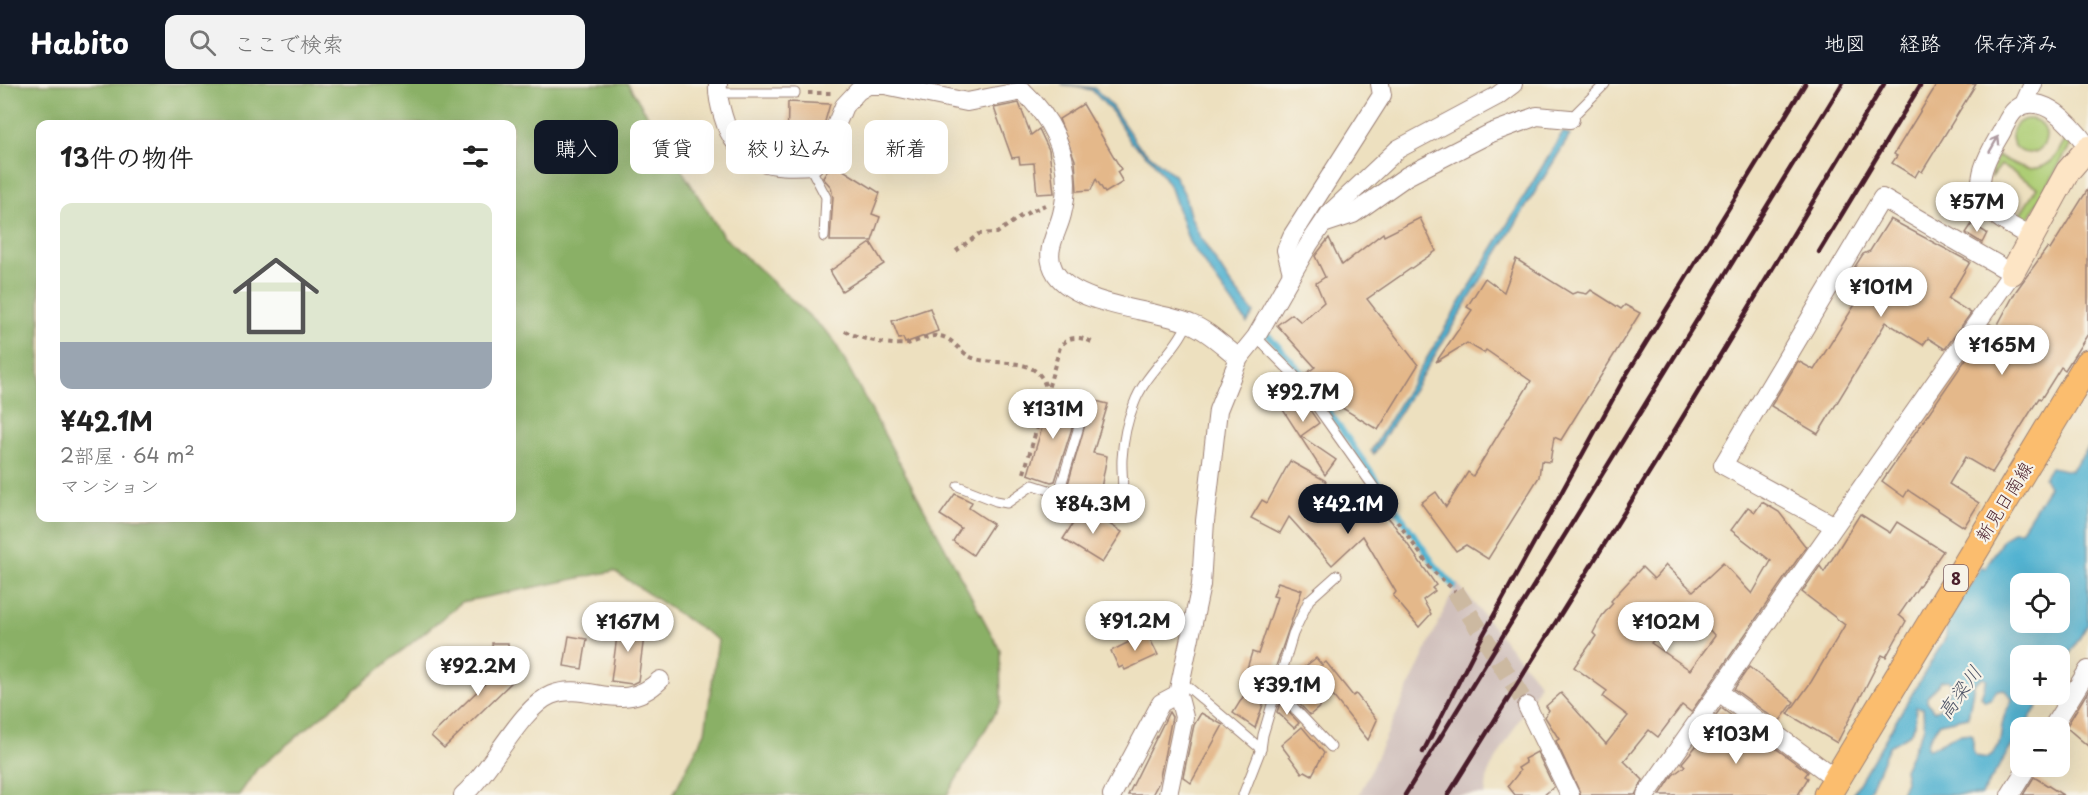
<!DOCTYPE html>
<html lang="ja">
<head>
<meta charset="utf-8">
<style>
  :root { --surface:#fff; --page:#f2f2f2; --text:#222; --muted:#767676; --accent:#111827 }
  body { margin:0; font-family:"Playpen Sans","Klee One",sans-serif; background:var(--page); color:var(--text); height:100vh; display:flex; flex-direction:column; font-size:22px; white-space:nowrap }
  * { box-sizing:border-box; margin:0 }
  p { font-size:20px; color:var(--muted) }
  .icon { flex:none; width:33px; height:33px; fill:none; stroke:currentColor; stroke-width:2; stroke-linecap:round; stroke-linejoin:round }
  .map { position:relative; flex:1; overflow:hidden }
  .panel { position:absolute; left:36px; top:36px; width:480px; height:402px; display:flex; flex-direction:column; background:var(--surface); border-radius:12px; box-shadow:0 6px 24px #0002 }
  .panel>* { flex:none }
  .banner { position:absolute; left:534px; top:36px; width:570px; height:54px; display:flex; gap:12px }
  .fabs { position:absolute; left:2010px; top:489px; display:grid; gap:12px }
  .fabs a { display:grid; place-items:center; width:60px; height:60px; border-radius:12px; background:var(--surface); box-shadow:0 6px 24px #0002; font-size:30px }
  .price { position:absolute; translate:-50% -51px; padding:0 14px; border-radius:21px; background:#fff; color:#222; font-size:20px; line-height:39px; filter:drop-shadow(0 2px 3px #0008) }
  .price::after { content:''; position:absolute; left:50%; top:36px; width:18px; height:14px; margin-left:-9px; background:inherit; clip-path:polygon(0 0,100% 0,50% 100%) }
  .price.selected { background:var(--accent); color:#fff }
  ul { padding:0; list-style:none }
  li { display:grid; align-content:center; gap:12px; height:318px; padding:0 24px }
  li span { display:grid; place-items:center; height:186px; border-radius:12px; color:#555 }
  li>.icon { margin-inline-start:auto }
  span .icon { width:108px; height:108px; fill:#fffc; stroke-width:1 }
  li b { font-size:26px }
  h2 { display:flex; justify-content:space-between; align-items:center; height:72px; padding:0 24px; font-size:26px }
  .tag { padding:0 21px; border-radius:12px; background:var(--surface); box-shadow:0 6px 24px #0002; font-size:21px; line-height:54px }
  .tag.selected { background:var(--accent); color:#fff }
  header { display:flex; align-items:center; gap:36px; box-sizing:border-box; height:84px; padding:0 30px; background:var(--accent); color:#fff }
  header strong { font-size:28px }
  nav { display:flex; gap:33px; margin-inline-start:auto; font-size:21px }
  .search { width:420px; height:54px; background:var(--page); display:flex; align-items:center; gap:15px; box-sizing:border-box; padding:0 21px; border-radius:12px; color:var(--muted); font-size:22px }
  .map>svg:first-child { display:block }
</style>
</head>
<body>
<header>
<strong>Habito</strong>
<div class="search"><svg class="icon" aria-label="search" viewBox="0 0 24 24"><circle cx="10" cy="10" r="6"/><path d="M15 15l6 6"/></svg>ここで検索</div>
<nav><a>地図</a><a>経路</a><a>保存済み</a></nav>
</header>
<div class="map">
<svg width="2088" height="711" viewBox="0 0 2088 711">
  <rect width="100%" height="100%" fill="#f7f3e8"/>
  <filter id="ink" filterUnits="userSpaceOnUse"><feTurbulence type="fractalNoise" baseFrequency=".0167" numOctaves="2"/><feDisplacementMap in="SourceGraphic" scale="12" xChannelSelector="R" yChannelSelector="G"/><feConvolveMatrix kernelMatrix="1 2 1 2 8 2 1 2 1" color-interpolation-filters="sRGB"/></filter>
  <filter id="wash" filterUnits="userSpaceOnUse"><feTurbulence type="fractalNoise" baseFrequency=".008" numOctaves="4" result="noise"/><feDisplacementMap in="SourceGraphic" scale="24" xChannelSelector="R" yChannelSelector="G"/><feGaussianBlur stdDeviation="1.35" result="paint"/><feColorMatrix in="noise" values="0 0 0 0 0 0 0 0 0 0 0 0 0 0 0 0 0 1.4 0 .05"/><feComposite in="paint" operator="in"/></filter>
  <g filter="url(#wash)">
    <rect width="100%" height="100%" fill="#ede0bf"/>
    <path fill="#d0c0bc" d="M1457 499 1540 600 1488 689 1485 711H1359Z"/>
    <g fill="#adcd75" stroke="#7c7650" stroke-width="1.5">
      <circle cx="2029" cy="52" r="17"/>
      <path d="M2068 52 2072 58 2027 138 2018 133 2037 103 2001 81 1991 94 1997 71C2016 82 2038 94 2055 73 2060 66 2063 58 2068 52Z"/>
    </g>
    <path fill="#8ab066" stroke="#6a6848" stroke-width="1.5" fill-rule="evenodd" d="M0 0H628L723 152 832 253 1000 566 1001 619 947 711H673L705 648 718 556 614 487 462 518 257 685 239 711H0ZM40 40H512V434H40Z"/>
    <g fill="#52b3d1" stroke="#4e697e" stroke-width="1.5" fill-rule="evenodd">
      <path d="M1061 0 1094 4 1110 20 1138 61 1174 91 1184 109 1190 131 1200 153 1230 199 1254 229 1247 239 1189 158 1171 104 1153 77 1130 57 1113 29 1092 6Z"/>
      <path d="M1563 48 1570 51 1374 370 1371 367Z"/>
      <path d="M2088 364V540L2060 586V572H2020V610L2045 611 2024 643 2020 644V649L1981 711H1900L1906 697 1904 685 1924 643 1923 624 1916 623 1915 641 1909 651 1889 662 1868 711H1852L1946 553 1947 540 1981 483 1985 485 2002 457 2013 447H2021L2049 403 2044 394 2051 383 2071 387ZM2020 500H2060V538H2020ZM1983 593 1987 595 1981 612 1985 617 1992 614 1997 606 2004 605 2012 615C2010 623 2004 629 2003 637 1999 654 2003 664 1987 674L1976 672 1973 668V651C1959 645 1942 660 1929 665L1927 663 1928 656 1940 639 1968 633 1974 600ZM1948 596 1952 601 1941 624 1934 627 1927 618V613L1941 597Z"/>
    </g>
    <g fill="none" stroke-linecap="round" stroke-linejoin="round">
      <path stroke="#52b3d1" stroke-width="6" d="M1268 251 1302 288 1434 480 1454 502"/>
    </g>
    <g id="blocks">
      <g fill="#e4b88a" fill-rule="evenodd">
        <path d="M1937 0H1976L1922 88 1919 86 1915 93 1892 79 1897 72 1894 70Z"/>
        <path d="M788 18 830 20 824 41H817V56L808 70H787Z"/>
        <path d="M1019 19 1031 51 1039 45 1049 66 1054 109 1037 110 1034 79 1020 80 1019 73 1012 74 994 24Z"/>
        <path d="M1083 20 1121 85 1117 88 1123 98 1105 109 1096 95 1091 106 1077 107 1075 76 1059 35Z"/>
        <path d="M832 79 880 109 872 130 880 133 872 157H830L833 113 831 103 823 94Z"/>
        <path d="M2088 105V250L2065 286 2061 283 2041 315 2039 314 1992 389 1965 373 1949 400 1979 419 1964 443 1912 409 1908 406 1904 413 1882 397 1990 240 1996 244 2016 207 2047 164 2050 166Z"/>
        <path d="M1420 134 1436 167 1367 215 1418 281 1378 346 1313 306 1303 292 1315 283 1277 241 1292 230 1301 238 1324 218 1316 199 1325 193 1315 172 1329 154 1342 181 1383 149 1384 152Z"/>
        <path d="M1890 135 1970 178 1948 215 1971 229 1945 265 1928 254 1923 261 1886 238 1818 350 1771 322 1798 277 1814 286 1871 195 1854 184 1863 170 1870 167Z"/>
        <path d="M1972 140 1987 149 1982 159 1966 149Z"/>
        <path d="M871 159 884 180 842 207 830 187Z"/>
        <path d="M1516 175 1572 210 1577 208 1587 210 1591 206 1621 225 1625 221 1640 229 1561 356 1554 353 1550 378 1541 377 1539 393 1488 475 1466 461 1456 467 1421 419 1436 408 1446 423 1468 388 1473 392 1531 297 1486 266 1484 269 1467 259 1436 278 1472 226 1467 223 1485 194 1504 208Z"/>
        <path d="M930 224 938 247 905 259 903 254 899 255 892 237Z"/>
        <path d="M1291 299 1319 339 1301 352 1336 376 1325 391 1274 312Z"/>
        <path d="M1051 314 1079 322 1055 397 1051 398 1028 390Z"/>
        <path d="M1092 316 1108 320 1093 369 1107 372 1099 415 1091 412 1094 407 1068 400Z"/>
        <path d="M1290 377 1326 397 1319 406 1350 438 1376 420 1392 438 1436 501 1432 504 1435 507 1423 516 1431 530 1419 543 1393 512 1396 508 1363 452 1332 481 1289 433 1280 449 1251 434 1262 416 1267 419Z"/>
        <path d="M955 410 972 418 969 424 993 440 973 471 953 457 961 444 940 431Z"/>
        <path d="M1762 418 1779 428 1806 463 1691 628 1682 621 1658 653 1649 646 1624 677 1643 696 1635 711H1581L1556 657 1559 655 1545 633 1549 626 1546 622 1561 609 1606 660 1628 632 1603 613 1607 607 1574 583 1596 552 1593 549 1602 532 1613 519 1611 517 1617 510 1642 483 1654 495 1666 481 1693 507 1723 479 1752 510 1771 477 1731 446 1748 423 1755 428ZM1685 524 1688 528 1691 525 1715 552 1690 586 1651 559Z"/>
        <path d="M1083 424 1096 428 1095 431 1122 448 1102 479 1063 455Z"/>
        <path d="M1860 430 1890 449 1897 438 1943 467 1899 531 1906 537 1886 573 1882 571 1837 659 1788 630 1811 598 1845 541 1802 508 1820 482 1824 488Z"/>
        <path d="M1278 498 1302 506 1255 644 1233 629 1251 600 1243 598 1252 568 1258 570 1277 513 1273 512Z"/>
        <path d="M619 537 635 539V544L645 545 638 597 632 600 611 597Z"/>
        <path d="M1147 549 1158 571 1125 586 1123 582 1119 584 1111 567Z"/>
        <path d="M569 552 587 555 582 585 564 582Z"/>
        <path d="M492 559H508L509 589 515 595 444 664 431 652 494 591Z"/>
        <path d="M1316 574 1322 581 1326 578 1353 612 1356 610 1377 636 1368 656 1333 612 1310 631 1284 604 1286 597Z"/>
        <path d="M1749 583 1794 618 1779 638 1734 605Z"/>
        <path d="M2088 607V662L2066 643Z"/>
        <path d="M1280 619 1299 639 1294 644 1277 628Z"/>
        <path d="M1721 624 1808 688 1805 692 1808 694 1798 711H1660L1673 691 1685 682 1682 679 1702 655 1700 653Z"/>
        <path d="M1169 628 1172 633 1159 698 1152 711H1128Z"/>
        <path d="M1201 629 1223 641 1191 699 1183 693 1194 641Z"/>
        <path d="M1302 643 1324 669 1312 691 1305 687 1302 689 1281 661Z"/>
        <path d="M1537 668 1554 703 1544 711H1515L1508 702 1520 687 1518 684 1526 679 1524 675Z"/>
        <path d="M2034 693 2063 711H2023Z"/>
      </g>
    </g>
  </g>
  <g filter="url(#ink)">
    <use href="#blocks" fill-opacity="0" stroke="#9c8075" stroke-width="1.5"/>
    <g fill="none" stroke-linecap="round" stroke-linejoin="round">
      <path stroke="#ccb9a1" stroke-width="18" stroke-dasharray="18 9" stroke-linecap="butt" d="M1455 507 1527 622"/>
      <g stroke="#9c8075" stroke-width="11">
        <g id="lane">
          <path d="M718 9H795"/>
          <path d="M1570 35 1605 0"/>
          <path d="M836 51 841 75"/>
          <path d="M809 81 826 113 824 153"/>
          <path d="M1256 253 1295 292 1390 426"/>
          <path d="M958 402 996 417 1007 419 1033 401 1115 427 1119 426C1126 412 1121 390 1122 375 1123 356 1127 337 1134 320 1145 289 1176 268 1188 238"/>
          <path d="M1059 408 1084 326"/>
          <path d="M1181 597 1261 665"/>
          <path d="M1278 607 1331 663"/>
          <path d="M1243 711 1261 665 1263 651 1293 550 1309 516 1337 491"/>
        </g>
      </g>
      <g stroke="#9c8075" stroke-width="20">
        <g id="street">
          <path d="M718 0C717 11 720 22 723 32 737 81 769 84 814 81L830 56 844 22 858 7 868 1H885L967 18 1023 7C1058 41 1074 81 1062 130 1057 151 1042 168 1056 190 1079 223 1155 225 1191 240 1209 247 1224 263 1239 274"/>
          <path d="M2024 20 2033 0"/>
          <path d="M1323 140 1353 130 1407 92 1491 49 1537 32 1570 35"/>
          <path d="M2032 154C2020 146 2003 139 1993 129 1968 105 1987 72 2001 49 2005 42 2009 31 2015 26 2042 4 2074 44 2088 63"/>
          <path d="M1292 189 1286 166 1292 152 1382 11 1380 0"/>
          <path d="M1719 608 1836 695"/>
          <path d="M1527 622 1570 711"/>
          <path d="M2052 644 2088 586"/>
          <path d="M463 711C490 689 521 623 551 611 588 596 622 633 660 596"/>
          <path d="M1112 711 1161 619 1178 610"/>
          <path d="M1168 711 1184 633 1178 610 1201 501 1205 437 1218 326 1239 274 1256 253 1309 160 1330 129 1398 65 1497 12 1513 0"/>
          <path d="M1646 711 2012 189 1882 114 1723 381 1833 441"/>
          <path d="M2010 711 2028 682"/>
        </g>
      </g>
      <g stroke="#9c8075" stroke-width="26">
        <path id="secondary" d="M2012 189 2068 87 2088 64"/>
      </g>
      <g stroke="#9c8075" stroke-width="29">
        <path id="primary" d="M1827 711 2088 279"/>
      </g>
      <g stroke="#9c8075" stroke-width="4" stroke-dasharray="4.5 4.5" stroke-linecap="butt">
        <path d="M808 9H831"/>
        <path d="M956 167 979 150 997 149 1021 132 1045 121"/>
        <path d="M845 247C859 255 891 262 907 260 916 258 925 253 934 252 952 250 959 269 973 274 999 284 1044 268 1047 312"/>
        <path d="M1024 389 1060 263C1070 250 1081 253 1094 259"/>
        <path d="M1397 437 1432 486 1455 507"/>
      </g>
      <use href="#lane" stroke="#fff" stroke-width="9"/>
      <use href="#street" stroke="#fff" stroke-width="18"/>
      <use href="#secondary" stroke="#fde5c5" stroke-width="24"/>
      <use href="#primary" stroke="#fbbd6e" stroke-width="27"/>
      <g stroke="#4a1f2b" stroke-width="4.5">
        <path d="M1819 168 1921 0"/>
        <path d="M1423 668 1477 562 1625 293 1805 0"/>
        <path d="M1405 711 1842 0"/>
        <path d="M1448 711 1655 379 1884 0"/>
      </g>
    </g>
    <defs><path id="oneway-shaft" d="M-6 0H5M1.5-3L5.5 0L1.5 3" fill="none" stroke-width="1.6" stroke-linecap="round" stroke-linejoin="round" transform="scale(1.5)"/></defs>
    <use stroke="#ae9aa0" href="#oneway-shaft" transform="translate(1994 60) rotate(-60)"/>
  </g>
  <g text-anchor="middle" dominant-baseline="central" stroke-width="4.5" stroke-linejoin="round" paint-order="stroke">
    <rect fill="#f7f3e8" stroke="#7e5f64" stroke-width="1.5" x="1944" y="481" width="24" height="26" rx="4.5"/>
    <g font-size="16" font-weight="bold" fill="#4a1f2b">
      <text x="1956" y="494">8</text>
    </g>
    <g font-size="18" fill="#4a1f2b" stroke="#f7f3e8">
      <text transform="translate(2003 417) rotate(-58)">新見日南線</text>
    </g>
    <g font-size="20" font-style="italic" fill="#4d5365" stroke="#f7f3e8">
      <text transform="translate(1959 608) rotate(-54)">高梁川</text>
    </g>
  </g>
</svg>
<div class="fabs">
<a><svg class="icon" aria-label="locate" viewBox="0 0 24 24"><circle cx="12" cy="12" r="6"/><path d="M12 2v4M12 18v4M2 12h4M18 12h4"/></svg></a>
<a>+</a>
<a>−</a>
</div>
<b class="price" style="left:1977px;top:149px">¥57M</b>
<b class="price" style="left:1881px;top:234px">¥101M</b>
<b class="price" style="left:2002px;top:292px">¥165M</b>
<b class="price" style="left:1303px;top:339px">¥92.7M</b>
<b class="price" style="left:1053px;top:356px">¥131M</b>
<b class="price" style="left:1093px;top:451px">¥84.3M</b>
<b class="price selected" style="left:1348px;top:451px">¥42.1M</b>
<b class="price" style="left:1135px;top:568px">¥91.2M</b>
<b class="price" style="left:628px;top:569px">¥167M</b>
<b class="price" style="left:1666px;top:569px">¥102M</b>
<b class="price" style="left:478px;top:613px">¥92.2M</b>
<b class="price" style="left:1287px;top:632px">¥39.1M</b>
<b class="price" style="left:1736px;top:681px">¥103M</b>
<div class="banner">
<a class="tag selected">購入</a>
<a class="tag">賃貸</a>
<a class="tag">絞り込み</a>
<a class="tag">新着</a>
</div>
<section class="panel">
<h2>13件の物件<svg class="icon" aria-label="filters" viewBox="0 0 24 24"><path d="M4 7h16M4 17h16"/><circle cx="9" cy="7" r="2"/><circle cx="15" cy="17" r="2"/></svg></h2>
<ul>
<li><span style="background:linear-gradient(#dfe7d0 75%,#9aa5b1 0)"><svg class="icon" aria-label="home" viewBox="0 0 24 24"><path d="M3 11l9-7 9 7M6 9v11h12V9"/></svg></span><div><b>¥42.1M</b><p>2部屋 · 64 m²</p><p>マンション</p></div></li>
</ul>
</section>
</div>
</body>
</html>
